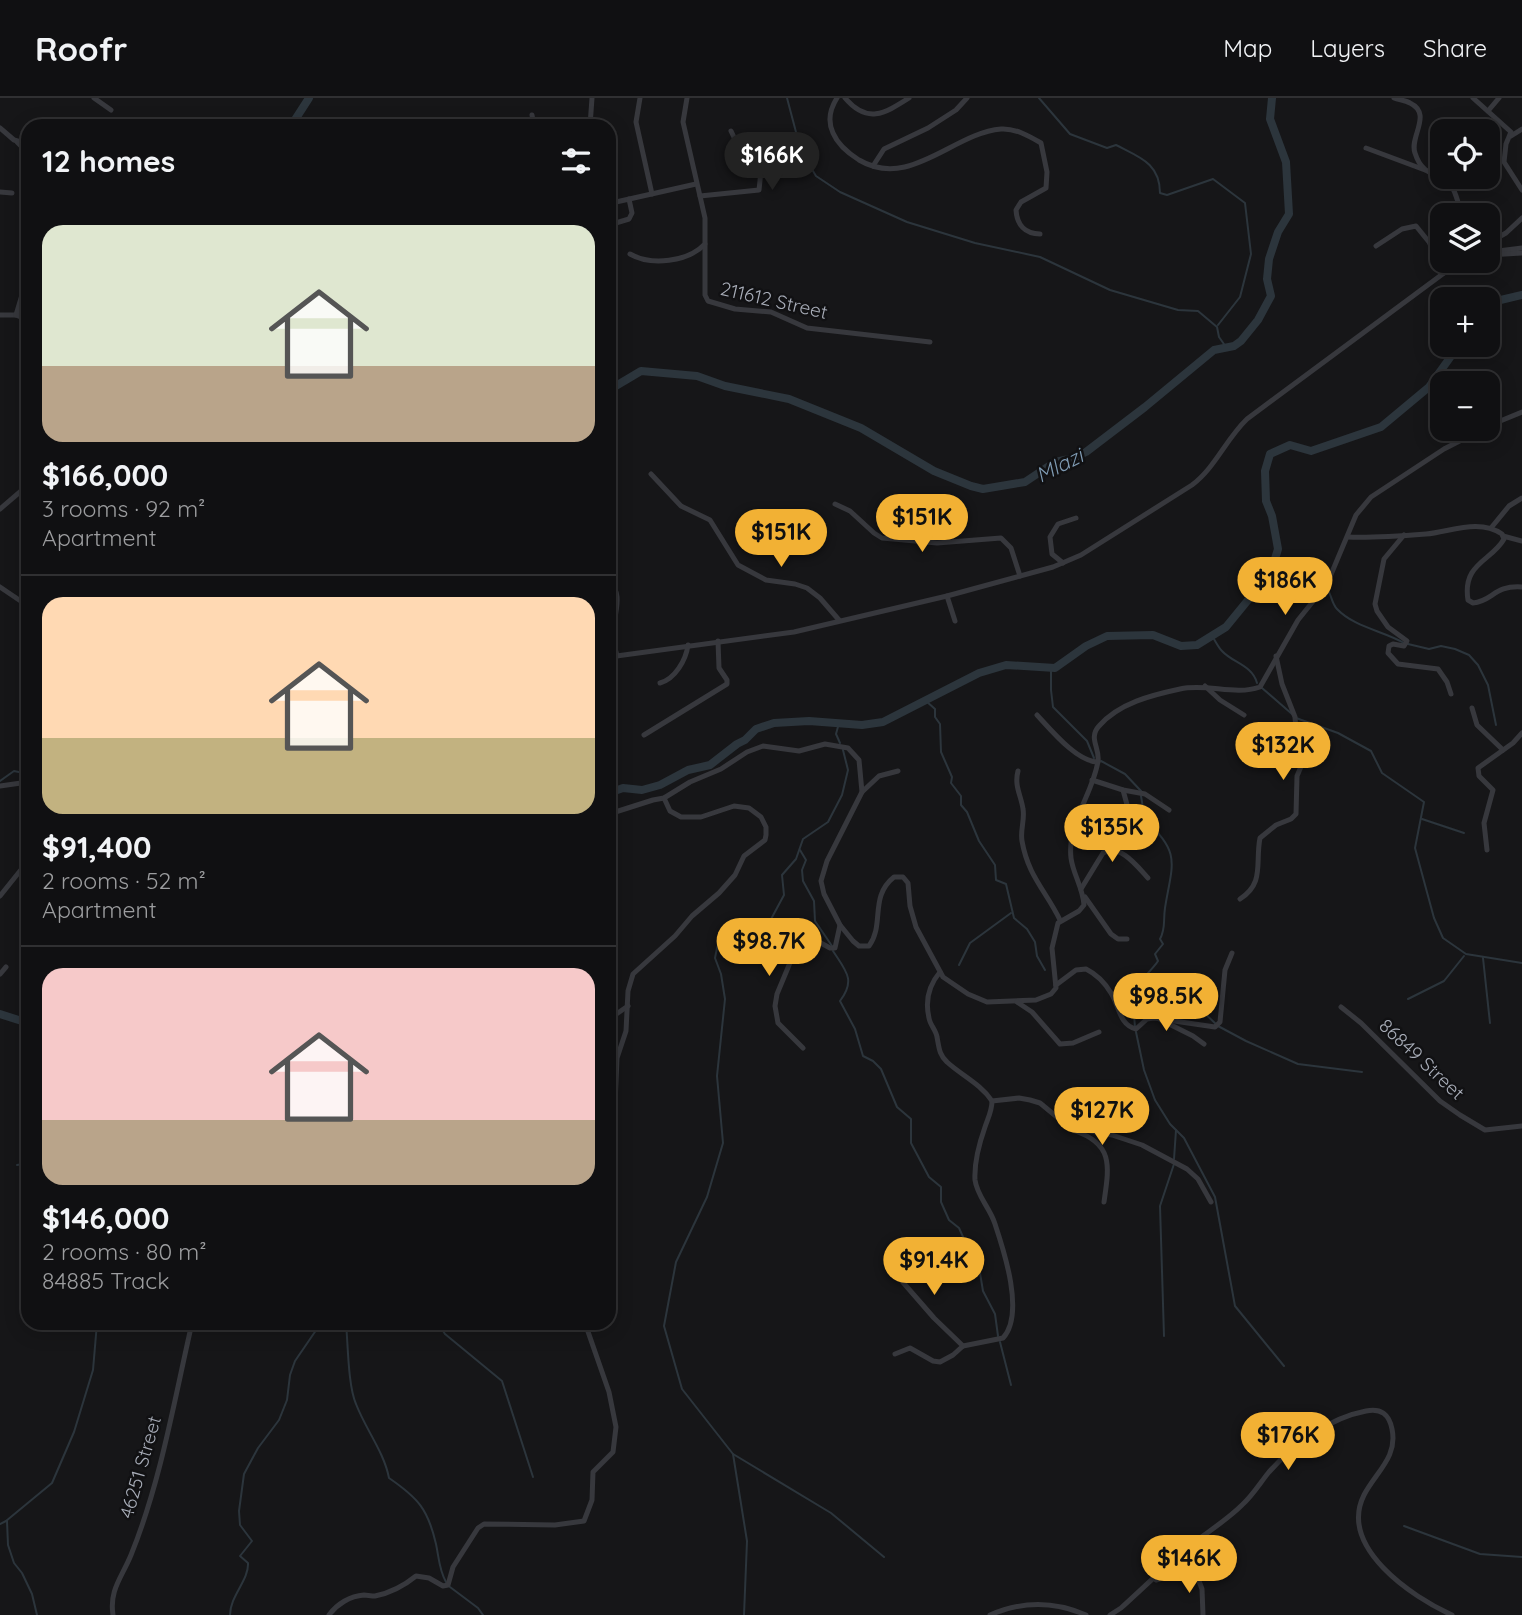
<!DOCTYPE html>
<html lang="en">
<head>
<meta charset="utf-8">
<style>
  :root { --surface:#101012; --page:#19191b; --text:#f1f3f6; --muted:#9c9d9f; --line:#303032; --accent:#f2b134 }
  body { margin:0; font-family:Quicksand,sans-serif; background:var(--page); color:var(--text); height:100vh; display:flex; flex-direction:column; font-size:26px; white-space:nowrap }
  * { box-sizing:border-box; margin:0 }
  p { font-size:23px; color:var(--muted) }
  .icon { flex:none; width:38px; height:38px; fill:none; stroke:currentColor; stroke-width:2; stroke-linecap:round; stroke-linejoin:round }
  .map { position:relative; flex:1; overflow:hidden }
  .side { position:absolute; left:21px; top:21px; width:595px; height:1211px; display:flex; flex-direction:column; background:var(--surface); border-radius:21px; box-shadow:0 4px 18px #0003,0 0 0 2px var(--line) }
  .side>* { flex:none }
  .tools { position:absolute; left:1430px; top:21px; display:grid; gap:14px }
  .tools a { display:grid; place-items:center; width:70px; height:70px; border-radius:14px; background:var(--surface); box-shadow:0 4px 18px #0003,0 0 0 2px var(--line); font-size:35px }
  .price { position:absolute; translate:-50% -60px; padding:0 16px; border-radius:24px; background:var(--accent); color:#111; font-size:23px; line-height:46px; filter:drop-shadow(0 2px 4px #0008) }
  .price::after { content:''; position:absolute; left:50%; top:42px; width:21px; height:16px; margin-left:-10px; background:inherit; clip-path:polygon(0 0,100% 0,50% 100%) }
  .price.active { background:#222; color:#fff }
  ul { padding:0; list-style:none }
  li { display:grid; align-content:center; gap:14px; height:371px; padding:0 21px }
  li+li { border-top:2px solid var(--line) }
  li span { display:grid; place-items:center; height:217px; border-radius:21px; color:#555 }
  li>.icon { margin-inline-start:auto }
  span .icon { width:126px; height:126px; fill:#fffc; stroke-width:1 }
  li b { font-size:30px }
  h2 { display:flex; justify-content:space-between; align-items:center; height:84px; padding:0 21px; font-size:30px }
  header { display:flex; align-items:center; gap:42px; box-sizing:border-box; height:98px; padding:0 35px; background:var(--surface); border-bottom:2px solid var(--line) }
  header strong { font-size:33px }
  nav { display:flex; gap:38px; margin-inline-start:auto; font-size:24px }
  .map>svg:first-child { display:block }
</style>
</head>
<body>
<header>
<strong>Roofr</strong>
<nav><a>Map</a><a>Layers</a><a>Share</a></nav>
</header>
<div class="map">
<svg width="1522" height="1517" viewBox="0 0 1522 1517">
  <rect width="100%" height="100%" fill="#161618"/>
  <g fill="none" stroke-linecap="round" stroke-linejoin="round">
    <g stroke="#2c353c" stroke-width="2">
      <path d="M787 0 801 53 816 78 840 94 907 124 975 145 1040 159 1110 192 1178 212 1198 213 1217 229 1219 239 1226 249"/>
      <path d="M1039 0 1070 36 1107 50 1116 47C1139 59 1160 65 1160 95L1167 97 1213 81 1245 105 1251 156 1240 199 1218 227"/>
      <path d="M1272 471 1285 478 1301 474 1308 477"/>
      <path d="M1327 490C1331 496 1332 506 1337 511 1354 529 1383 533 1404 545"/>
      <path d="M1212 538C1215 542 1218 549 1222 553 1233 565 1252 567 1257 585"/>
      <path d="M1408 546 1429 551 1441 548 1455 551 1469 557 1478 567 1488 587 1496 627"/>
      <path d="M1051 569V592L1053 609 1087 643 1094 660"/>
      <path d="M1262 590 1292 616"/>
      <path d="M926 603 935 611V619L940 626 941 654 952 679 951 685 961 698V707L967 714 979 743 995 767 996 782 1006 786 1014 820 1027 831 1035 844 1037 858 1045 872"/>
      <path d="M1296 620 1338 635 1371 653 1382 675 1424 704 1415 750 1434 820 1443 840 1466 856 1522 865"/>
      <path d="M839 625 836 636 840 645"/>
      <path d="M1101 663 1125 676 1141 693"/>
      <path d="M0 683 14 673 28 676"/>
      <path d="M1422 721 1464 735"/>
      <path d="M800 752 806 762 802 772 803 783 814 803 815 823 832 848"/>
      <path d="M833 853C846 873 856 882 840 903L855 931 863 958 873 963 881 971 897 1009 911 1021V1045L929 1079 941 1089V1104L949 1122 959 1130 964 1141 974 1146 976 1151 983 1193 995 1216 998 1238"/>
      <path d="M1483 860 1490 925"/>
      <path d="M959 867 970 845 1011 815"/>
      <path d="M1146 880 1174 898 1197 908 1218 928 1246 943 1298 966 1362 974"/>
      <path d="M1408 901 1444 883 1464 858"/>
      <path d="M1135 929C1134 917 1132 900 1137 889 1140 882 1153 871 1158 863L1155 856 1163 846 1160 841C1166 830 1163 823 1165 810 1172 766 1182 755 1145 722L1141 698"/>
      <path d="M1136 934 1144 972 1155 1002 1170 1026 1184 1040 1215 1099 1235 1208 1284 1268"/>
      <path d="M1174 1061 1176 1032"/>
      <path d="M17 1067 28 1065"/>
      <path d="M346 1225C348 1246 348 1288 356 1306 366 1332 384 1354 389 1380 418 1400 428 1411 436 1446 439 1460 439 1472 446 1484"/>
      <path d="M438 1225 445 1236 502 1283 533 1379"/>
      <path d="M1164 1238 1160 1108 1174 1066"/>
      <path d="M1000 1244 1011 1287"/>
      <path d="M733 1356 831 1415 884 1459"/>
      <path d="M7 1423 8 1447 14 1465 22 1475 32 1496 37 1517"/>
      <path d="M0 1426 6 1423 52 1385 74 1334 93 1272 97 1225"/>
      <path d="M1404 1428 1480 1456 1522 1459"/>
      <path d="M450 1489 478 1510 483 1517"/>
      <path d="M230 1517C230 1498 249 1482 248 1465L240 1458 252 1443 240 1427 239 1413 244 1376 258 1350 279 1322 287 1302 290 1277 295 1263 321 1225"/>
      <path d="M744 1517 747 1443 733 1356 682 1291 664 1228 676 1164 707 1099 723 1045 717 978 725 901 721 876 715 860 717 850 719 844 740 825 770 823 784 797 782 777 796 761 803 741 828 724 842 697 848 672 843 652"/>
    </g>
    <g stroke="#2c353c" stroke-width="8">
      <path d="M291 28 309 0"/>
      <path d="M1488 205 1522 197"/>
      <path d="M609 292 641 273 697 278 725 288 789 301 861 330 934 373 971 388 983 391 1025 384 1055 364 1074 360 1086 354 1145 309 1214 252 1234 248 1241 243 1258 222 1271 198 1267 181 1269 161 1278 134 1289 116 1286 64 1270 21 1272 0"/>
      <path d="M609 695 623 690 642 692 660 687 688 672 710 667 737 646 745 642 756 631 774 625 809 623 862 627 883 624 979 575 1006 567 1055 570 1086 548 1107 538 1153 537 1181 548 1197 547 1226 529 1271 474 1278 451 1272 418 1266 403 1265 373 1270 356 1290 347 1311 353 1381 329 1429 289 1459 247"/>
      <path d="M0 916 28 925"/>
    </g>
    <g stroke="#37383d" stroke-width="5">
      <path d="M94 0 111 12"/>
      <path d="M640 0 636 24 652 96"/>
      <path d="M837 0C830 11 827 22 833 35 838 47 848 55 859 62 910 92 953 35 1001 31 1015 30 1029 38 1041 45L1047 74 1046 90 1021 104 1016 112C1017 127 1025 136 1040 136"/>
      <path d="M845 0C867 26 884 16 909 0"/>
      <path d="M1394 0C1399 2 1405 2 1410 5 1433 16 1409 39 1415 55 1423 81 1441 74 1451 87 1457 96 1458 108 1463 117"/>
      <path d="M1473 0 1511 34 1506 46 1504 64 1522 92"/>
      <path d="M1488 13 1499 0"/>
      <path d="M532 17 534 28"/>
      <path d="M590 28 592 0"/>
      <path d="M0 30 14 42 28 46"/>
      <path d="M1511 38 1522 31"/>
      <path d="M17 44 28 55"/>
      <path d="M1366 50 1425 72"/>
      <path d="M873 68 884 51 928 30 956 12 967 0"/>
      <path d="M0 94 12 95"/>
      <path d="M700 98 759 92 761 73 742 56 731 33"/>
      <path d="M609 102 616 104 696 86"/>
      <path d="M609 127 629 121 632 115 629 101"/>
      <path d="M1488 145 1506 135 1522 120"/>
      <path d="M705 146V197L708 203 735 211 771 214 807 230 930 244"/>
      <path d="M1376 148 1402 131 1416 128 1429 144 1444 175"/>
      <path d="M1498 153 1522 150"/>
      <path d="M630 156C651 168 688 164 705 146V120L683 24 687 0"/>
      <path d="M1488 157 1522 155"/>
      <path d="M0 217H16L28 222"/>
      <path d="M16 217 28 177"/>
      <path d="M1488 328 1522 314"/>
      <path d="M651 376 681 408 710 422 738 467 766 482 795 486 807 490 820 500 839 522"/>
      <path d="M835 406 850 413 874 435 882 440 937 445 1001 440 1011 450 1020 478"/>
      <path d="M0 411 28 387"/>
      <path d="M1491 430 1509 408 1522 400"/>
      <path d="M1404 437 1384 461 1375 506 1377 513 1388 529 1407 543 1404 548 1393 546 1389 548 1388 555 1398 566 1438 571 1447 584 1451 596"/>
      <path d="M1503 438 1522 443"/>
      <path d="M1348 439C1374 440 1400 438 1426 436 1450 434 1479 420 1502 436L1504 441C1492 463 1462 465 1468 502L1473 505C1493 503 1494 487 1522 489"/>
      <path d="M1063 465 1052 456 1050 439 1058 426 1076 420"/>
      <path d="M609 483C623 496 615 512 614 528 613 538 614 548 617 558"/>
      <path d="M0 489 28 508"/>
      <path d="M947 498 955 523"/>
      <path d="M609 559 794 534 947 498 1053 469 1081 457 1192 387C1215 370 1226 341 1247 321L1444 175 1468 163"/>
      <path d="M660 585C675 581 686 562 688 547"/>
      <path d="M1205 588 1220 602 1244 617"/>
      <path d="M1472 610 1477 627 1503 652"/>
      <path d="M1037 617C1051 632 1077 664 1098 664"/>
      <path d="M644 637 727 586V582L719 570 718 543"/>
      <path d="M1018 673C1014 688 1021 697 1023 711 1025 722 1020 732 1022 743 1028 778 1046 793 1060 822"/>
      <path d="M1092 682 1123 692 1145 696 1169 712"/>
      <path d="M0 688 28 684"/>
      <path d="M1123 692 1129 714 1142 732 1146 743"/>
      <path d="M28 693 22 707 28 716"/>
      <path d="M862 694 879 678 898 673"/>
      <path d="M609 716 653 702 664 700 690 684 721 671 747 654 763 648 799 653 825 646 848 650 859 662 862 694 827 763 821 783 824 796 840 827 853 843 859 848H869C885 826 869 799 894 779H903L908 785 910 808 916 829 943 879 968 896 987 904 1036 902 1051 896 1056 890 1052 850 1058 825 1079 813 1084 807C1083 790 1073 776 1071 760 1067 725 1093 696 1098 663 1100 650 1088 640 1099 628 1119 605 1152 597 1180 591 1208 585 1234 598 1260 589L1298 522 1327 486 1356 417 1371 399 1444 351 1483 331"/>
      <path d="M1487 752 1484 725 1493 692 1479 678 1478 670 1513 645 1522 635"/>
      <path d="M1081 791 1103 755C1120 745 1137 768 1148 780"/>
      <path d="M0 798 28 763"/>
      <path d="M1085 799 1111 836 1118 841H1127"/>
      <path d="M1240 801C1265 785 1255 765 1260 740L1276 727 1291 721 1296 716 1297 678 1306 657 1301 641 1296 633 1295 619 1282 586 1276 558"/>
      <path d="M0 876 6 869"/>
      <path d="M1056 887 1076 872 1086 871C1096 876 1105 885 1111 895 1119 907 1119 927 1136 931L1147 921 1154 920 1215 929 1220 924 1225 872 1232 855"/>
      <path d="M1017 904 1032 914 1060 946 1073 945 1099 934"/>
      <path d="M1341 909 1361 925 1440 1003 1460 1017 1485 1032 1522 1028"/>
      <path d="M609 921 628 908"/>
      <path d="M1161 922 1193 938 1204 946"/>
      <path d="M803 950 778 925 775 908 777 896 792 860 819 844 830 850H835L840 827"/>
      <path d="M992 1003 1019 1000 1030 1002 1040 1005 1069 1029 1112 1037 1142 1047 1187 1071 1198 1081 1211 1104"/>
      <path d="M609 1018 615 1006 617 960 626 933 628 893 633 876 675 838 692 818 719 795 735 777 744 758 765 742 766 737V729L761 719 749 710 734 708 701 719H681L670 713 664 700"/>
      <path d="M1075 1033C1114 1046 1109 1069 1104 1104"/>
      <path d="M887 1166 934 1220 963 1248"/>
      <path d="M895 1256 910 1250 933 1263 940 1264 953 1257 963 1248 1003 1240C1025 1216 1004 1153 995 1126 990 1110 977 1098 975 1082 974 1064 979 1046 985 1029 988 1020 992 1013 992 1003 981 986 961 977 947 964 939 957 939 949 937 939 936 932 930 927 929 920 925 903 929 887 940 874"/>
      <path d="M1156 1482 1194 1470 1202 1491 1203 1517"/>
      <path d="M113 1517C109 1492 122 1479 131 1457 161 1383 174 1303 192 1225"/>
      <path d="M329 1517C337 1506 350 1498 364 1497 366 1497 372 1498 375 1498 390 1495 405 1487 416 1478L429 1480 443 1488 448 1487 453 1469 478 1430 484 1426 555 1427 584 1423 592 1402 593 1374 613 1354 616 1329 609 1294 585 1225"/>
      <path d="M990 1517C1022 1503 1054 1503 1086 1517"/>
      <path d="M1110 1517 1121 1510C1144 1489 1168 1466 1192 1446 1209 1433 1227 1422 1242 1407 1253 1397 1260 1385 1269 1374 1294 1346 1329 1320 1366 1313 1381 1310 1389 1316 1392 1331 1398 1359 1376 1374 1364 1397 1338 1449 1412 1499 1452 1517"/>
    </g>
  </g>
  <g text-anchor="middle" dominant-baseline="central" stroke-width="5" stroke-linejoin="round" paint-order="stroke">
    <g font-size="19" fill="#a8adb8" stroke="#111113">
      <text transform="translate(774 202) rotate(13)">211612 Street</text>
      <text transform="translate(1422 961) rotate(43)">86849 Street</text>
      <text transform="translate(140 1369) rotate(-74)">46251 Street</text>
    </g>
    <g font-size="21" font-style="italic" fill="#7f9bb3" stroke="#111113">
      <text transform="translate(1059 367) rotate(-27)">Mlazi</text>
    </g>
  </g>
</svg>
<div class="tools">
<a><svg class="icon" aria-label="locate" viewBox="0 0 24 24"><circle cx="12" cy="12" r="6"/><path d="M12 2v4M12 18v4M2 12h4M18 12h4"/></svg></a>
<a><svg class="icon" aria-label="layers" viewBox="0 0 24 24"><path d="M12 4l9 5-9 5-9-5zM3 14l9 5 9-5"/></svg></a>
<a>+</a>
<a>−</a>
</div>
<b class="price active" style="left:772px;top:94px">$166K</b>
<b class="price" style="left:922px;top:456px">$151K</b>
<b class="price" style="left:781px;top:471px">$151K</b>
<b class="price" style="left:1285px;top:519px">$186K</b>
<b class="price" style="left:1283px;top:684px">$132K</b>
<b class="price" style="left:1112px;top:766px">$135K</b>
<b class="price" style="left:769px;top:880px">$98.7K</b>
<b class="price" style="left:1166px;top:935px">$98.5K</b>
<b class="price" style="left:1102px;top:1049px">$127K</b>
<b class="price" style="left:934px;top:1199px">$91.4K</b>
<b class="price" style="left:1288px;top:1374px">$176K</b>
<b class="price" style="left:1189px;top:1497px">$146K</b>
<section class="side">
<h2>12 homes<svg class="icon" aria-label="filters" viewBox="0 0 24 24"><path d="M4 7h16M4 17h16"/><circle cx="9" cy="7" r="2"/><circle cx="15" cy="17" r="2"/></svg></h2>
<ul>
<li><span style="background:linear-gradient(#dfe7d0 65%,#b9a48a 0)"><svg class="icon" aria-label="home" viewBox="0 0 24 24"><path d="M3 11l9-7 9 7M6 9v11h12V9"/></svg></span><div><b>$166,000</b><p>3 rooms · 92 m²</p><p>Apartment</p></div></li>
<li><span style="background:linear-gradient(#ffd9b3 65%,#c2b280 0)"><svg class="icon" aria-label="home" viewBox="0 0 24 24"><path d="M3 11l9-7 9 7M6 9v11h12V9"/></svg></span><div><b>$91,400</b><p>2 rooms · 52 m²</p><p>Apartment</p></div></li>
<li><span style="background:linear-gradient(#f6c9c9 70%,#b9a48a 0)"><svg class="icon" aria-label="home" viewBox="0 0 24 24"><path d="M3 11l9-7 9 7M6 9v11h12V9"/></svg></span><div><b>$146,000</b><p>2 rooms · 80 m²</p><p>84885 Track</p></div></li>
</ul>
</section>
</div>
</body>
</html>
